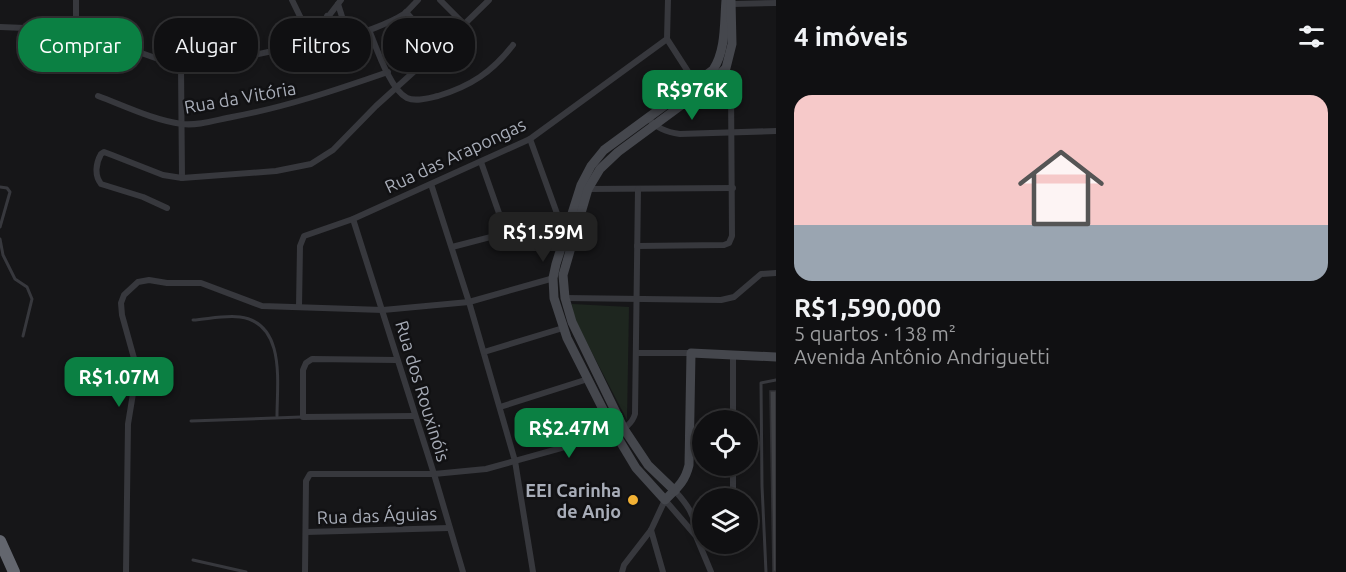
<!DOCTYPE html>
<html lang="pt">
<head>
<meta charset="utf-8">
<style>
  :root { --surface:#101012; --page:#19191b; --text:#f1f3f6; --muted:#9c9d9f; --line:#303032; --accent:#0b8043 }
  body { margin:0; font-family:Ubuntu,sans-serif; background:var(--page); color:var(--text); height:100vh; display:flex; flex-direction:column; font-size:22px; white-space:nowrap }
  * { box-sizing:border-box; margin:0 }
  p { font-size:20px; color:var(--muted) }
  .icon { flex:none; width:33px; height:33px; fill:none; stroke:currentColor; stroke-width:2; stroke-linecap:round; stroke-linejoin:round }
  .map { position:relative; flex:1; overflow:hidden }
  .drawer { display:flex; flex-direction:column; background:var(--surface); width:570px }
  .drawer>* { flex:none }
  .hud { position:absolute; left:18px; top:18px; width:570px; height:54px; display:flex; gap:12px }
  .tools { position:absolute; left:692px; top:410px; display:grid; gap:12px }
  .tools a { display:grid; place-items:center; width:66px; height:66px; border-radius:50%; background:var(--surface); box-shadow:0 3px 9px #0003,0 0 0 2px var(--line); font-size:30px }
  .price { position:absolute; translate:-50% -51px; padding:0 14px; border-radius:12px; background:var(--accent); color:#fff; font-size:20px; line-height:39px; filter:drop-shadow(0 2px 3px #0008) }
  .price::after { content:''; position:absolute; left:50%; top:36px; width:18px; height:14px; margin-left:-9px; background:inherit; clip-path:polygon(0 0,100% 0,50% 100%) }
  .price.on { background:#222; color:#fff }
  ul { padding:0; list-style:none }
  li { display:grid; align-content:center; gap:12px; height:318px; padding:0 18px }
  li span { display:grid; place-items:center; height:186px; border-radius:18px; color:#555 }
  li>.icon { margin-inline-start:auto }
  span .icon { width:108px; height:108px; fill:#fffc; stroke-width:1 }
  li b { font-size:26px }
  h2 { display:flex; justify-content:space-between; align-items:center; height:72px; padding:0 18px; font-size:26px }
  .chip { padding:0 21px; border-radius:24px; background:var(--surface); box-shadow:0 3px 9px #0003,0 0 0 2px var(--line); font-size:21px; line-height:54px }
  .chip.on { background:var(--accent); color:#fff }
  main { display:flex; flex:1; min-height:0 }
  .map>svg:first-child { display:block }
</style>
</head>
<body>
<main>
<div class="map">
<svg width="776" height="572" viewBox="0 0 776 572">
  <rect width="100%" height="100%" fill="#161618"/>
  <path fill="#1e261f" d="M572 304 629 307 627 420 573 316Z"/>
  <path fill="#404145" stroke="#303034" stroke-width="1.5" d="M770 391H776V571L773 572Z"/>
  <g fill="none" stroke-linecap="round" stroke-linejoin="round">
    <g stroke="#37383d" stroke-width="3">
      <path d="M0 187 7 188 10 192 0 227"/>
      <path d="M0 239 3 255 15 279 27 287 32 299 23 336"/>
      <path d="M193 320C208 319 225 315 240 317 286 323 277 383 277 416"/>
      <path d="M191 421 301 417"/>
      <path d="M193 560 246 572"/>
      <path d="M766 572 762 486 761 383 776 380"/>
    </g>
    <g stroke="#37383d" stroke-width="6">
      <path d="M292 0 311 39"/>
      <path d="M440 0 463 23"/>
      <path d="M668 0 667 39 696 84"/>
      <path d="M338 4 345 26"/>
      <path d="M732 4 776 3"/>
      <path d="M406 12 439 49"/>
      <path d="M327 16 338 24 358 32"/>
      <path d="M321 25C326 30 334 35 342 36 355 38 393 21 404 14 409 10 413 5 418 0"/>
      <path d="M0 27 76 30 181 67 212 64 282 49 311 39 328 40 344 37"/>
      <path d="M76 30V0"/>
      <path d="M369 30C376 46 390 90 407 98 416 102 429 98 438 96 471 86 492 72 513 45"/>
      <path d="M311 39 341 0"/>
      <path d="M181 67 182 178"/>
      <path d="M98 96C125 106 153 120 182 124 198 126 216 120 232 117 286 107 336 90 388 72"/>
      <path d="M647 117C656 128 666 132 680 134L776 131"/>
      <path d="M530 139 559 219"/>
      <path d="M481 162 506 233"/>
      <path d="M431 184 469 302 515 461 533 572"/>
      <path d="M588 189 733 188"/>
      <path d="M167 208 143 197 101 184C94 175 96 163 101 154L104 152 112 155 163 175 182 178 276 171 311 164 333 150 376 106 439 49 489 0"/>
      <path d="M353 219 434 474 463 572"/>
      <path d="M637 246 724 245 729 243 732 236 731 88 730 77 726 68"/>
      <path d="M452 247 572 216"/>
      <path d="M565 298 721 300 734 297 761 274 776 273"/>
      <path d="M299 307 300 246 304 236 353 219 530 139 667 39"/>
      <path d="M484 352 563 328"/>
      <path d="M636 353H691"/>
      <path d="M733 355V420"/>
      <path d="M396 360 312 359 306 363 303 370V417L414 416"/>
      <path d="M500 407 588 379"/>
      <path d="M733 465V498"/>
      <path d="M675 491C687 504 696 516 696 535"/>
      <path d="M651 530 663 572"/>
      <path d="M306 532 449 528"/>
      <path d="M126 572 128 424 137 369 122 315 121 303 124 295 138 282 149 280 167 283H201L262 306 383 310 469 302 554 278"/>
      <path d="M305 572 306 481 310 474H434L486 469 615 433C625 428 632 424 635 414L638 189"/>
      <path d="M622 572 624 565 651 530 665 500 696 536 711 572"/>
    </g>
    <g stroke="#45474d" stroke-width="9">
      <path d="M726 0C724 24 726 50 713 70L604 150 591 166 581 185 556 264 553 278 554 298 567 338 615 433 636 468 665 500C677 488 685 482 689 465L691 353 776 357"/>
      <path d="M675 491 648 465 624 429 572 322 565 298 563 275 588 189 600 169 618 152 710 84 726 68 732 44 731 0"/>
    </g>
    <path stroke="#63666e" stroke-width="12" d="M0 541 14 572"/>
  </g>
  <circle fill="#f2b134" stroke="#111113" stroke-width="2" cx="633" cy="500" r="6"/>
  <g text-anchor="middle" dominant-baseline="central" stroke-width="5" stroke-linejoin="round" paint-order="stroke">
    <g font-size="18" fill="#a8adb8" stroke="#111113">
      <text transform="translate(240 97) rotate(-10)">Rua da Vitória</text>
      <text transform="translate(455 155) rotate(-25)">Rua das Arapongas</text>
      <text transform="translate(423 391) rotate(73)">Rua dos Rouxinóis</text>
      <text transform="translate(377 515) rotate(-2)">Rua das Águias</text>
    </g>
    <g font-size="18" font-weight="bold" fill="#a8adb8" stroke="#111113" text-anchor="end">
      <text x="621" y="490">EEI Carinha<tspan x="621" dy="21">de Anjo</tspan></text>
    </g>
  </g>
</svg>
<div class="tools">
<a><svg class="icon" aria-label="locate" viewBox="0 0 24 24"><circle cx="12" cy="12" r="6"/><path d="M12 2v4M12 18v4M2 12h4M18 12h4"/></svg></a>
<a><svg class="icon" aria-label="layers" viewBox="0 0 24 24"><path d="M12 4l9 5-9 5-9-5zM3 14l9 5 9-5"/></svg></a>
</div>
<b class="price" style="left:692px;top:121px">R$976K</b>
<b class="price on" style="left:543px;top:263px">R$1.59M</b>
<b class="price" style="left:119px;top:408px">R$1.07M</b>
<b class="price" style="left:569px;top:459px">R$2.47M</b>
<div class="hud">
<a class="chip on">Comprar</a>
<a class="chip">Alugar</a>
<a class="chip">Filtros</a>
<a class="chip">Novo</a>
</div>
</div>
<section class="drawer">
<h2>4 imóveis<svg class="icon" aria-label="filters" viewBox="0 0 24 24"><path d="M4 7h16M4 17h16"/><circle cx="9" cy="7" r="2"/><circle cx="15" cy="17" r="2"/></svg></h2>
<ul>
<li><span style="background:linear-gradient(#f6c9c9 70%,#9aa5b1 0)"><svg class="icon" aria-label="home" viewBox="0 0 24 24"><path d="M3 11l9-7 9 7M6 9v11h12V9"/></svg></span><div><b>R$1,590,000</b><p>5 quartos · 138 m²</p><p>Avenida Antônio Andriguetti</p></div></li>
</ul>
</section>
</main>
</body>
</html>
